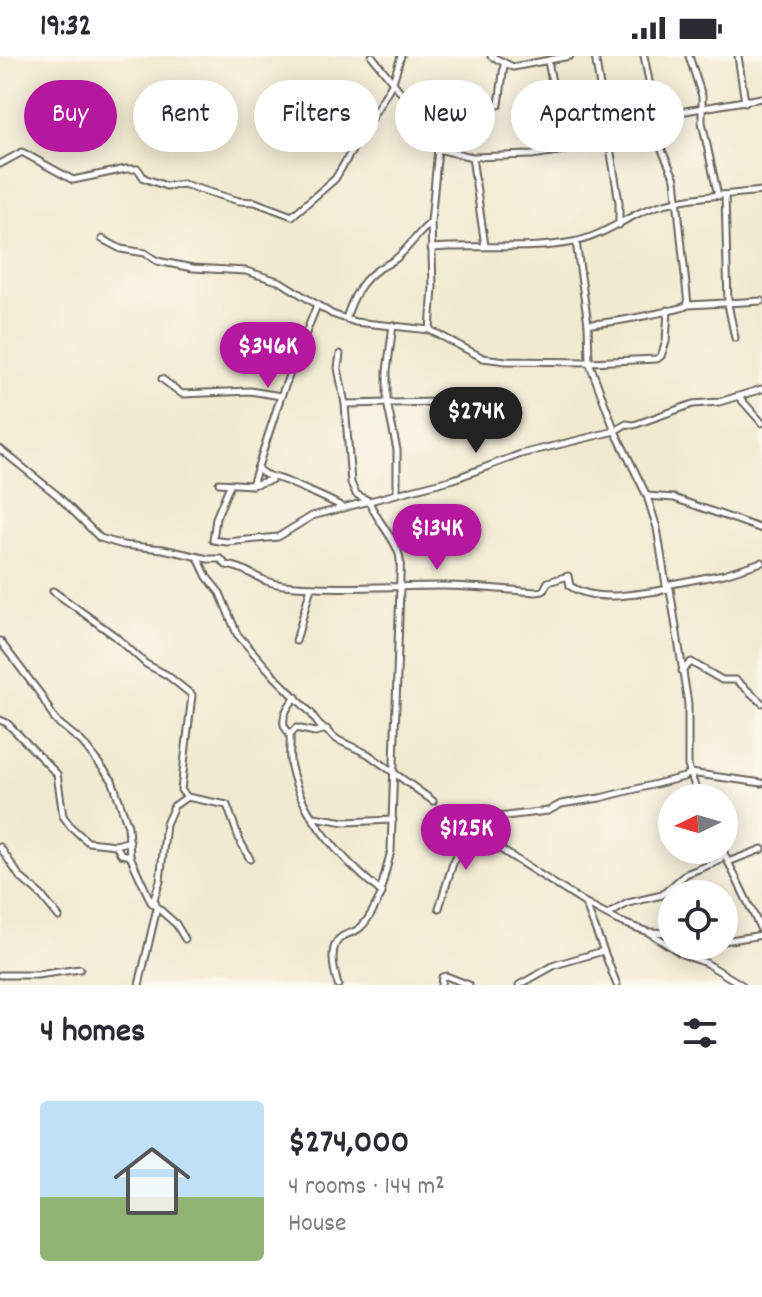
<!DOCTYPE html>
<html lang="en">
<head>
<meta charset="utf-8">
<style>
  :root { --surface:#fff; --page:#f2f2f3; --text:#2b2b33; --muted:#7c7c81; --line:#e1e1e2; --accent:#b5179e }
  body { margin:0; font-family:Dekko,sans-serif; background:var(--page); color:var(--text); height:100vh; display:flex; flex-direction:column; font-size:30px; white-space:nowrap }
  * { box-sizing:border-box; margin:0 }
  p { font-size:26px; color:var(--muted) }
  .icon { flex:none; width:44px; height:44px; fill:none; stroke:currentColor; stroke-width:2; stroke-linecap:round; stroke-linejoin:round }
  .map { position:relative; height:929px; overflow:hidden }
  .details { display:flex; flex-direction:column; background:var(--surface); flex:1 }
  .details>* { flex:none }
  .hud { position:absolute; left:24px; top:24px; width:714px; height:72px; display:flex; gap:16px }
  .needle { width:52px; rotate:265deg }
  .tools { position:absolute; left:658px; top:728px; display:grid; gap:16px }
  .tools a { display:grid; place-items:center; width:80px; height:80px; border-radius:50%; background:var(--surface); box-shadow:0 4px 20px #0003; font-size:40px }
  .price { position:absolute; translate:-50% -68px; padding:0 18px; border-radius:28px; background:var(--accent); color:#fff; font-size:26px; line-height:52px; filter:drop-shadow(0 2px 4px #0008) }
  .price::after { content:''; position:absolute; left:50%; top:48px; width:24px; height:18px; margin-left:-12px; background:inherit; clip-path:polygon(0 0,100% 0,50% 100%) }
  .price.active { background:#222; color:#fff }
  ul { padding:0; list-style:none }
  li { display:flex; align-items:center; gap:24px; height:200px; padding:0 40px }
  li+li { border-top:2px solid var(--line) }
  li span { display:grid; place-items:center; flex:none; width:224px; height:160px; border-radius:8px; color:#555 }
  li>.icon { margin-inline-start:auto }
  span .icon { width:96px; height:96px; fill:#fffc; stroke-width:1 }
  li b { font-size:34px }
  h2 { display:flex; justify-content:space-between; align-items:center; height:96px; padding:0 40px; font-size:34px }
  .chip { padding:0 28px; border-radius:36px; background:var(--surface); box-shadow:0 4px 20px #0003; font-size:28px; line-height:72px }
  .chip.active { background:var(--accent); color:#fff }
  .status { display:flex; justify-content:space-between; align-items:center; height:56px; padding:0 40px; background:var(--surface); direction:ltr }
  .status svg { height:22px; fill:currentColor }
  .map>svg:first-child { display:block }
</style>
</head>
<body>
<div class="status"><b>19:32</b><svg viewBox="0 0 49 12"><path d="M0 12V9h3v3zM5 12V6h3v6zM10 12V3h3v9zM15 12V0h3v12zM26 1h20v11H26zM47 4h2v5h-2z"/></svg></div>
<div class="map">
<svg width="762" height="929" viewBox="0 0 762 929">
  <rect width="100%" height="100%" fill="#fbf7ec"/>
  <filter id="ink" filterUnits="userSpaceOnUse"><feTurbulence type="fractalNoise" baseFrequency=".0125" numOctaves="2"/><feDisplacementMap in="SourceGraphic" scale="16" xChannelSelector="R" yChannelSelector="G"/><feConvolveMatrix kernelMatrix="1 2 1 2 8 2 1 2 1" color-interpolation-filters="sRGB"/></filter>
  <filter id="wash" filterUnits="userSpaceOnUse"><feTurbulence type="fractalNoise" baseFrequency=".006" numOctaves="4" result="noise"/><feDisplacementMap in="SourceGraphic" scale="32" xChannelSelector="R" yChannelSelector="G"/><feGaussianBlur stdDeviation="1.8" result="paint"/><feColorMatrix in="noise" values="0 0 0 0 0 0 0 0 0 0 0 0 0 0 0 0 0 1.4 0 .05"/><feComposite in="paint" operator="in"/></filter>
  <g filter="url(#wash)">
    <rect width="100%" height="100%" fill="#f1ead0"/>
  </g>
  <g filter="url(#ink)">
    <g fill="none" stroke-linecap="round" stroke-linejoin="round">
      <g stroke="#67645b" stroke-width="9">
        <g id="minor">
          <path d="M491 0 513 11 570 0"/>
          <path d="M595 0 619 146V169"/>
          <path d="M644 0 656 60"/>
          <path d="M689 0 702 40V66L718 140"/>
          <path d="M738 0 745 46"/>
          <path d="M548 5 565 94"/>
          <path d="M499 49 504 9"/>
          <path d="M652 62 656 81 675 123 688 249"/>
          <path d="M438 93 472 101 532 99 565 94 608 83 636 67 656 60 762 42"/>
          <path d="M472 101 485 190"/>
          <path d="M0 108 22 96 73 124 126 113H138L144 122 166 130 183 128 239 145 255 146 292 160 335 123 393 26 401 0"/>
          <path d="M725 139 728 248 735 282"/>
          <path d="M102 183 121 193 145 197 157 205 193 212 246 215 281 226 332 258 355 266 430 274 433 231 431 166 438 93 434 78 372 0"/>
          <path d="M576 186 588 268 589 306 615 375 647 440 657 472 666 529 670 533 688 648V710L699 742"/>
          <path d="M431 192C479 188 526 195 573 186 600 181 622 164 646 154 682 140 724 139 762 135"/>
          <path d="M346 262C353 242 360 226 377 214 385 209 393 206 399 200 410 190 418 177 430 167"/>
          <path d="M588 268C615 267 638 261 664 256 674 253 679 254 688 249L762 245"/>
          <path d="M393 269 387 315V346L397 394V437"/>
          <path d="M430 274 483 302 506 305 589 306 657 303 661 300 666 286 668 254"/>
          <path d="M162 323 182 338 250 335 281 340"/>
          <path d="M739 341 762 367"/>
          <path d="M345 348 483 345"/>
          <path d="M0 393 57 439 100 482 123 489 163 493 208 503H221L226 509C248 511 259 527 283 529 336 534 390 530 443 530 474 530 505 534 536 536L543 535 548 526 568 520 570 530C596 548 640 537 670 533"/>
          <path d="M257 412C266 422 274 420 286 425 305 434 326 441 344 452"/>
          <path d="M219 427 252 429 271 424"/>
          <path d="M230 429 216 462 213 484 227 486 278 481 312 460 454 423 521 398 615 375 626 368 634 369 693 348 719 346 762 333"/>
          <path d="M252 429 281 340 317 249"/>
          <path d="M647 440 674 442 762 473"/>
          <path d="M198 502 207 521 220 537 237 578 275 621 311 657 319 669 338 684 368 698 433 745"/>
          <path d="M666 529 724 518 762 506"/>
          <path d="M53 535 115 580 146 608 167 619 192 639 181 734 187 741"/>
          <path d="M0 585 41 639 55 664 82 686 112 724 128 770 130 800 134 809 151 846 176 868 185 883"/>
          <path d="M296 585 311 531"/>
          <path d="M682 615 691 606 722 624H736L762 647"/>
          <path d="M296 641C289 649 282 658 284 669 285 673 289 676 290 680 291 690 288 700 291 711 302 762 342 803 380 835"/>
          <path d="M0 664 7 667 57 718 63 760 71 771 88 786 116 789 130 785"/>
          <path d="M290 679 296 672 315 676 327 673"/>
          <path d="M314 761 345 766 393 764"/>
          <path d="M499 761 501 793"/>
          <path d="M472 775 586 848 618 865 648 876 682 898 706 907 742 929"/>
          <path d="M116 789 121 798 130 800"/>
          <path d="M0 791 20 821 41 839 59 861"/>
          <path d="M723 795 762 876"/>
          <path d="M728 806 762 793"/>
          <path d="M586 849 617 929"/>
          <path d="M439 852 454 804 470 781 474 768 480 763 548 755 561 748 600 742 684 721 690 717 762 727"/>
          <path d="M607 859 628 847 662 839 686 818 719 805 724 796"/>
          <path d="M649 876 672 877"/>
          <path d="M724 885 762 879"/>
          <path d="M0 919H37L80 913"/>
          <path d="M139 929 157 852 154 843 160 825 166 768 174 750 187 741 227 749 240 785 250 803"/>
          <path d="M338 929C334 915 327 889 343 880 349 877 356 876 361 871 370 863 376 848 382 837L381 833 391 795 400 532C399 521 402 509 399 498 394 481 376 464 369 445L356 438 351 427 345 348 338 312 340 298"/>
          <path d="M441 929 442 921 446 920 469 929"/>
          <path d="M519 929 555 909 603 895"/>
        </g>
      </g>
      <use href="#minor" stroke="#fff" stroke-width="5"/>
    </g>
  </g>
</svg>
<div class="tools">
<a><svg class="needle" viewBox="-14 -14 28 28"><path d="M0-13l5 13h-10z" fill="#e53935"/><path d="M0 13l5-13h-10z" fill="#7c7c81"/></svg></a>
<a><svg class="icon" aria-label="locate" viewBox="0 0 24 24"><circle cx="12" cy="12" r="6"/><path d="M12 2v4M12 18v4M2 12h4M18 12h4"/></svg></a>
</div>
<b class="price" style="left:268px;top:334px">$346K</b>
<b class="price active" style="left:476px;top:399px">$274K</b>
<b class="price" style="left:437px;top:516px">$134K</b>
<b class="price" style="left:466px;top:816px">$125K</b>
<div class="hud">
<a class="chip active">Buy</a>
<a class="chip">Rent</a>
<a class="chip">Filters</a>
<a class="chip">New</a>
<a class="chip">Apartment</a>
</div>
</div>
<section class="details">
<h2>4 homes<svg class="icon" aria-label="filters" viewBox="0 0 24 24"><path d="M4 7h16M4 17h16"/><circle cx="9" cy="7" r="2"/><circle cx="15" cy="17" r="2"/></svg></h2>
<ul>
<li><span style="background:linear-gradient(#bfe0f5 60%,#8fb573 0)"><svg class="icon" aria-label="home" viewBox="0 0 24 24"><path d="M3 11l9-7 9 7M6 9v11h12V9"/></svg></span><div><b>$274,000</b><p>4 rooms · 144 m²</p><p>House</p></div></li>
</ul>
</section>
</body>
</html>
